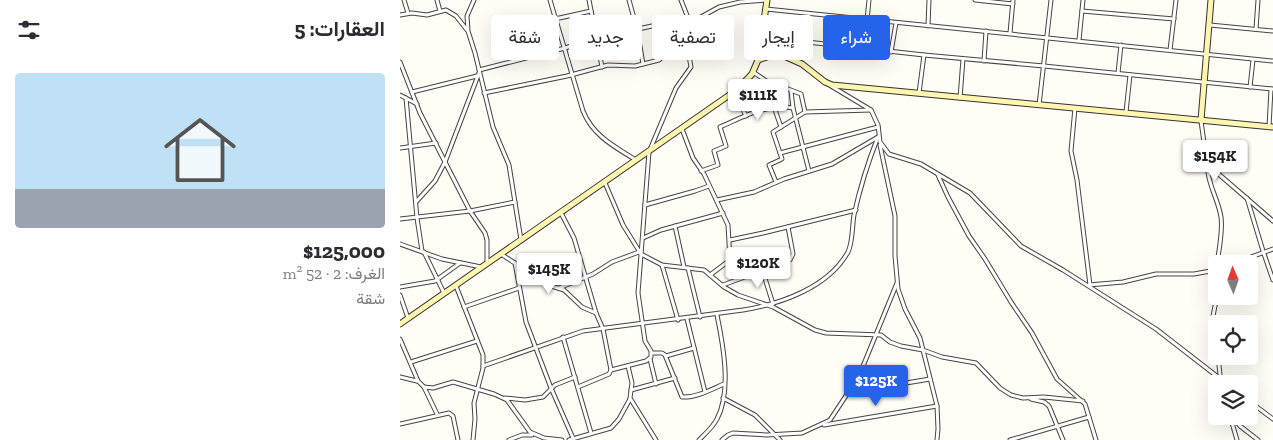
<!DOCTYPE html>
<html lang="ar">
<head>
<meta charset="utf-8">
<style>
  :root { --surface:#fff; --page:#f2f2f3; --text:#2b2b33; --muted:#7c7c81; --line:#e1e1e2; --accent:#2563eb }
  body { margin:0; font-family:"Zilla Slab",Vazirmatn,serif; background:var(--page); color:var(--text); direction:rtl; height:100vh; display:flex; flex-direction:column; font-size:19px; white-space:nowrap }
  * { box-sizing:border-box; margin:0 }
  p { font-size:16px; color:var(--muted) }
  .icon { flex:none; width:28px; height:28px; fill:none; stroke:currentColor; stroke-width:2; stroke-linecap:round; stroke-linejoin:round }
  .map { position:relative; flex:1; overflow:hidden; direction:ltr }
  .drawer { display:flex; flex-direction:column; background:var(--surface); width:400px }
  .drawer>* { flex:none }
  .hud { position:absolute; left:15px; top:15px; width:475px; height:45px; direction:rtl; display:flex; gap:10px }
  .needle { width:32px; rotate:358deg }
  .controls { position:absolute; left:808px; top:255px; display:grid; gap:10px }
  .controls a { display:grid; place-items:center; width:50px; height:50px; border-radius:5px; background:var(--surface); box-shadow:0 5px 20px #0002; font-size:25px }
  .price { position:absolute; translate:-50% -42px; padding:0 11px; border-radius:5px; background:#fff; color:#222; font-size:16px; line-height:32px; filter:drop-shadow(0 1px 2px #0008) }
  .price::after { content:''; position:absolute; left:50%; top:30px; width:15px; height:11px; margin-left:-8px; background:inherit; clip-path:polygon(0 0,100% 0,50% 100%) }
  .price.current { background:var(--accent); color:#fff }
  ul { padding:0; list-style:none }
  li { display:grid; align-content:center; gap:10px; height:265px; padding:0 15px }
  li+li { border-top:1px solid var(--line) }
  li span { display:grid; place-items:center; height:155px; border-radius:5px; color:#555 }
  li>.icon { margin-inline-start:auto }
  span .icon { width:90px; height:90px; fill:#fffc; stroke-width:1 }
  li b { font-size:21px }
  h2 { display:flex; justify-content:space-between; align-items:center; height:60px; padding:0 15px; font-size:21px }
  .pill { padding:0 18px; border-radius:5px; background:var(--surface); box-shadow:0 5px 20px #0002; font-size:18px; line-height:45px }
  .pill.current { background:var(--accent); color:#fff }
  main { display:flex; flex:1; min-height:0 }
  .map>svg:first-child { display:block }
</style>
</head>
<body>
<main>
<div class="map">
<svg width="873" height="440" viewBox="0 0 873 440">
  <rect width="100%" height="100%" fill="#fffdf5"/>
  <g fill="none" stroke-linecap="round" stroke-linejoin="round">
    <g stroke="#444" stroke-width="5">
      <g id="street">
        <path d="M4 0 8 13"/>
        <path d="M37 0 40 11"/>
        <path d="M74 0 67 16 68 31 75 53 93 127 109 165 121 240"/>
        <path d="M150 0 183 111C193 136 215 147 236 160"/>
        <path d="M189 0 202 67"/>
        <path d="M229 0 237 29 243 64"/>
        <path d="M575 0 613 4"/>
        <path d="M366 9 873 61"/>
        <path d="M682 11 774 19"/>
        <path d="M0 15 12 13 27 15 46 10 56 16 67 30"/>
        <path d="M155 19 191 11"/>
        <path d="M467 20 469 0"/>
        <path d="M810 25 873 31"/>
        <path d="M528 26 529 0"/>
        <path d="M856 29 858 0"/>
        <path d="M610 33 613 0"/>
        <path d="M362 37 524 55 644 66 873 89"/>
        <path d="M679 40 683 0"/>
        <path d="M770 50 776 0"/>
        <path d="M491 52 496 23"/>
        <path d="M584 61 586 31"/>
        <path d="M0 62 20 113 70 211 85 233 87 240V263"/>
        <path d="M79 70 165 48 196 38 252 26H254L263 57"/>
        <path d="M353 72 368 82 377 107"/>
        <path d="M718 73 721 45"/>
        <path d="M370 85 383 87 401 94 405 112 373 132 382 159 369 165 376 182"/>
        <path d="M431 86 471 110 478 125 480 142 489 154 521 164 570 193 621 246 663 270 756 329 827 384"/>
        <path d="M850 87 853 60"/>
        <path d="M391 91 393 108 409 171"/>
        <path d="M12 92 77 76"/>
        <path d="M334 92 346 116"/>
        <path d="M84 93 167 76 208 65 235 66 259 60 265 55 278 33 290 23 319 7 340 2 367 0"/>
        <path d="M519 93 524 55"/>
        <path d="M0 95 17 104"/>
        <path d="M6 98 17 218 22 251"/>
        <path d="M560 98 563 59"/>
        <path d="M639 105 651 0"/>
        <path d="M374 107 381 127"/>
        <path d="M675 108 671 151 677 180 690 285"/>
        <path d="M405 112 471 110"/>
        <path d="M726 112 730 75"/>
        <path d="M801 121 807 164 873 221"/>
        <path d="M869 127 871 89"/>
        <path d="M282 129 293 158 304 174 328 225 330 260 310 275"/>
        <path d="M480 145 495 216V256L498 289 505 309 520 338 537 406 538 429 537 440"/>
        <path d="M0 148 36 143"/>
        <path d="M380 153 478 127"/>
        <path d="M807 165C808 186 818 198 821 217 823 232 819 249 817 264"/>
        <path d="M301 171 318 165 314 151 326 146 320 127C343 117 367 103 393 108"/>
        <path d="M538 175 548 197 569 236 585 259 611 302 632 333 657 379 685 404 696 440"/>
        <path d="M205 183 223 225 241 254 262 265 304 270 324 287 338 295 373 307 415 330 426 333 481 335 490 342 501 346 523 350 542 357 576 363 600 388 611 395 623 398 644 397 683 401"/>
        <path d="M847 198 863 251 873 280"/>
        <path d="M317 200 354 192 384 179 432 164 478 137"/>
        <path d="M16 202 35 181 45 162 79 73"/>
        <path d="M245 205 295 191 309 186"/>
        <path d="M161 213 174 238 196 313"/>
        <path d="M0 219 70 211 115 202"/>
        <path d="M275 226 284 267"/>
        <path d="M243 238 261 230 323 213"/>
        <path d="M330 240 363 233 456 210"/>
        <path d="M0 244 42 259 81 267"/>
        <path d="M24 252 44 293"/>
        <path d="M101 254 148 285 164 290 182 307 196 313 203 329 211 370"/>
        <path d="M330 256 350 254 353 271"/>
        <path d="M115 263 126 322 151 388 173 438"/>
        <path d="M832 264 873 249"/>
        <path d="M262 265 278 320"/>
        <path d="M288 268 300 317"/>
        <path d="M362 269 373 304"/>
        <path d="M323 285 350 275 353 271 381 264 390 260 393 254 388 227"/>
        <path d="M689 285 723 282 756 274H794L816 270"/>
        <path d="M56 286 83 355V368L74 403 75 419 73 440"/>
        <path d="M0 287 35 281 60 263"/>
        <path d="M159 288 193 274 212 262 239 252"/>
        <path d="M0 295 8 318"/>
        <path d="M64 307 119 288"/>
        <path d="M287 319 305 392"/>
        <path d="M163 337 191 433"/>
        <path d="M0 339 18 381 24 387 37 414"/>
        <path d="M816 340 812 321 817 296"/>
        <path d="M252 353H262L265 355 282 397C296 398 312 389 324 384"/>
        <path d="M266 356 294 348"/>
        <path d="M818 356 821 384"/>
        <path d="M250 359 256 384"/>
        <path d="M11 362 77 341"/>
        <path d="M83 366 183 331 343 310C380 304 428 288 448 252 453 242 452 226 454 215 460 188 468 162 478 137"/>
        <path d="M228 366 232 383 230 398 256 440"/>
        <path d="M0 377 17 381"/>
        <path d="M24 387 33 388 53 382 94 394 107 400 130 432 144 438 162 440"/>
        <path d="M178 387 209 374 211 370 246 361 251 357V351L245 341 238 293 249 152 276 88 291 67 288 50 290 23 281 0"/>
        <path d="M231 390 275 378"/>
        <path d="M447 393 530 379"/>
        <path d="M105 398 125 400 143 397 155 385 175 377"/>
        <path d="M323 398 355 415 380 440"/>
        <path d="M631 399 644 402 649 406 663 440"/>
        <path d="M849 401 873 419"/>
        <path d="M830 416 837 440"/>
        <path d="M832 416 840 426 858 440"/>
        <path d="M0 424 49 413 53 416 58 440"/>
        <path d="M424 425 537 406"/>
        <path d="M109 440 122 435H132"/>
        <path d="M169 440 211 428 219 419 230 399"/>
        <path d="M299 440C306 433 313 427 317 419 332 391 323 344 317 315"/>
        <path d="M322 440 328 435 333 433 367 435 402 433 430 420 459 376 497 283"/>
        <path d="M610 440 689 417"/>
      </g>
    </g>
    <g stroke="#333" stroke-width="7">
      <g id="secondary">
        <path d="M358 60 373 55 384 56 402 64 425 82 432 85 873 127"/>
        <path d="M801 120 811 0"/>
        <path d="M0 324 338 89 352 74 358 60 367 0"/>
      </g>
    </g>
    <use href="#street" stroke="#fff" stroke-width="3"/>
    <use href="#secondary" stroke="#fff6b0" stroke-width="5"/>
  </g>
</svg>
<div class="controls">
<a><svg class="needle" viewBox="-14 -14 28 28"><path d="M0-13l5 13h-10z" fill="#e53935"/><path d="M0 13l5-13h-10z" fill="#7c7c81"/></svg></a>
<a><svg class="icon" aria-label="locate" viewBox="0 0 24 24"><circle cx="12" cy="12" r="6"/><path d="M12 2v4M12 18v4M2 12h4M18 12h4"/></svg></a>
<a><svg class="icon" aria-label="layers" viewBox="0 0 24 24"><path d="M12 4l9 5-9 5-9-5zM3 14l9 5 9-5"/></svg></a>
</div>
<b class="price" style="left:358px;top:121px">$111K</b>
<b class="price" style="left:815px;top:182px">$154K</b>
<b class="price" style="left:358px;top:289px">$120K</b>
<b class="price" style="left:149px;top:295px">$145K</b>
<b class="price current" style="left:476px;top:407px">$125K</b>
<div class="hud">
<a class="pill current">شراء</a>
<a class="pill">إيجار</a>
<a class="pill">تصفية</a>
<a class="pill">جديد</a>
<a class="pill">شقة</a>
</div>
</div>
<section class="drawer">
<h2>العقارات: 5<svg class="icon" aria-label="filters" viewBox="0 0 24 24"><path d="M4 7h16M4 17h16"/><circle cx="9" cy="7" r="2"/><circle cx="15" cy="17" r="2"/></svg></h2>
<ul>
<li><span style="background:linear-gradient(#bfe0f5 75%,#9aa5b1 0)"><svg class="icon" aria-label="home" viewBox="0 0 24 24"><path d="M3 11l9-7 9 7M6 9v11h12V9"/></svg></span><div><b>$125,000</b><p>الغرف: 2 · 52 m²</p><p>شقة</p></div></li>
</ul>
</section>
</main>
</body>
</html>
